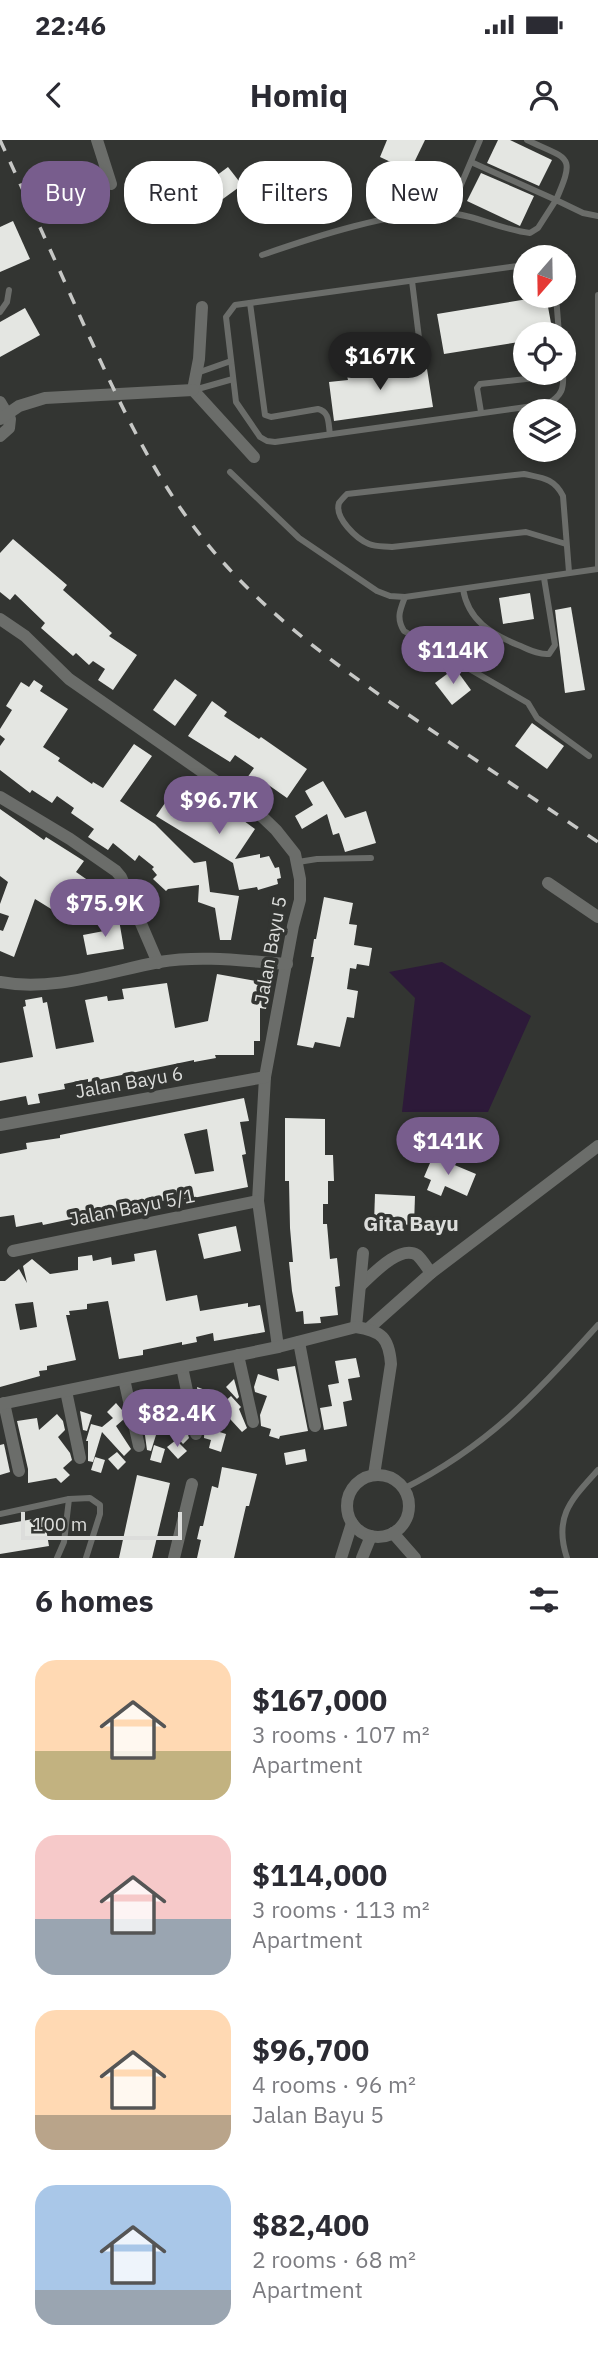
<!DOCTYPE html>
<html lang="en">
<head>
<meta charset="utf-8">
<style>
  :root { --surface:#fff; --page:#f7f7f7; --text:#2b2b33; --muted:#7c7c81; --accent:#785d8d }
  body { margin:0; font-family:"IBM Plex Sans",sans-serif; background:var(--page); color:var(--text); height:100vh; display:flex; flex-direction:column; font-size:26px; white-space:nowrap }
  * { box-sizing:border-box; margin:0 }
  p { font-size:23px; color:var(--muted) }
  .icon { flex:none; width:38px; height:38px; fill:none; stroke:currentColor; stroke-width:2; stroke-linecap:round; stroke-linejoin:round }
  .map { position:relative; height:1418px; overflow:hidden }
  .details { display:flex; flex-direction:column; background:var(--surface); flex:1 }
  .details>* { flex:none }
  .hud { position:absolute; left:21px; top:21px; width:556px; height:63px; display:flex; gap:14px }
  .needle { width:46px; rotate:200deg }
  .tools { position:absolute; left:513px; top:105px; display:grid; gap:14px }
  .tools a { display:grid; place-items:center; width:63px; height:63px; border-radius:50%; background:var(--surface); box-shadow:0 4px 10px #0003; font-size:35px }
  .scale { position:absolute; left:21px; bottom:18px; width:161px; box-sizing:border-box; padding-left:7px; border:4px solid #dcdddb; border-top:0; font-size:19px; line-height:24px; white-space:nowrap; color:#dcdddb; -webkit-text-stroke:5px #333532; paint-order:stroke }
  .price { position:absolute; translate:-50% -60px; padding:0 16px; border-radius:24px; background:var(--accent); color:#fff; font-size:23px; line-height:46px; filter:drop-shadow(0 2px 4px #0008) }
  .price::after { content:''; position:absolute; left:50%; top:42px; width:21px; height:16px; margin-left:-10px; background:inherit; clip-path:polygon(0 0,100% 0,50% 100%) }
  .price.selected { background:#222; color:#fff }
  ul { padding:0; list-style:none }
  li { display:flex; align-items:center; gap:21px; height:175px; padding:0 35px }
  li span { display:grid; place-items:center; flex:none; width:196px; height:140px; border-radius:21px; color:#555 }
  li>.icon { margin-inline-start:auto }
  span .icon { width:84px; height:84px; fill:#fffc; stroke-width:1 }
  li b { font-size:30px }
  h2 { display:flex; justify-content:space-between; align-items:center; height:84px; padding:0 35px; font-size:30px }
  .chip { padding:0 24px; border-radius:28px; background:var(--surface); box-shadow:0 4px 10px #0003; font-size:24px; line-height:63px }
  .chip.selected { background:var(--accent); color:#fff }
  .status { display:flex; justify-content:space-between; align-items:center; height:49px; padding:0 35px; background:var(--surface); direction:ltr }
  .status svg { height:19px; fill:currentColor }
  header { display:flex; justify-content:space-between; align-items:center; height:91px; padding:0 35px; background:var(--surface); font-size:32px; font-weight:700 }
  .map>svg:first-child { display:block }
</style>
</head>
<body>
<div class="status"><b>22:46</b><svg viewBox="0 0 49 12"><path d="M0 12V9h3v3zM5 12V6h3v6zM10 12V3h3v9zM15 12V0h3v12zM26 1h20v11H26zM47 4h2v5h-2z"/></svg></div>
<header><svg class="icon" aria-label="back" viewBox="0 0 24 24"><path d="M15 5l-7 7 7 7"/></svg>Homiq<svg class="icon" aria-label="person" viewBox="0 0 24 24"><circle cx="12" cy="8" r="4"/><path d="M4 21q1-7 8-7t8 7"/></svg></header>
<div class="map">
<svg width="598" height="1418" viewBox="0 0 598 1418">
  <rect width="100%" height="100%" fill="#333532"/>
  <path fill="#2d1a39" d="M442 822 531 876 488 972H402L415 858 389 832Z"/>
  <g fill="#e4e6e2" fill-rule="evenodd">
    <path d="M387 0H425L410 31 380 17Z"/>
    <path d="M498 0H510L552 20 539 46 487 23Z"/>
    <path d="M228 27 242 45 190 83 177 65Z"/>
    <path d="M481 33 534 56 520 86 467 61Z"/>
    <path d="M13 81 30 119 0 132V87Z"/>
    <path d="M546 156 553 194H525V201L444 214 437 174Z"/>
    <path d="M25 168 40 195 0 217V182Z"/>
    <path d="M411 223 412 231 427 229 433 267 334 281 329 242 348 240 346 232Z"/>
    <path d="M13 399 67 445 63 450 112 493 109 496 137 515 113 550 98 540 105 529 93 521 89 525 76 513 73 516 41 488 45 483 15 454 10 460 0 452V413Z"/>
    <path d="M530 453 534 479 503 484 499 458Z"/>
    <path d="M571 467 585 550 565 553 555 470Z"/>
    <path d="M455 528 471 550 452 565 435 543Z"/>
    <path d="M175 539 197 555 175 586 153 570Z"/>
    <path d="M34 540 43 546 40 551 68 569 43 607 60 618 58 621 92 644 93 642 103 648 134 604 152 616 120 661 155 684 194 723 206 721 210 752 239 756 231 800H220L215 768 198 762 199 745 168 749 166 751 153 739 157 735 152 729 154 727 139 715 135 721 113 703 108 710 88 697 94 689 71 673 74 668 57 656 52 663 32 650 30 653 0 630V606L5 599 0 595V589L12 570 6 566 21 542 29 547Z"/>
    <path d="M212 561 227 572 224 576 259 599 261 597 307 629 287 658 260 639 255 644 247 638 254 628 235 615 230 622 188 596Z"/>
    <path d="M532 583 564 606 547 629 515 606Z"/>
    <path d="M181 640 194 649 192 653 200 659 195 666 210 675 218 662 255 689 235 719 260 714V718L269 716 275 728 279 727 281 738 277 739 278 744 258 750 257 747 239 750 233 723 156 676Z"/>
    <path d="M323 641 345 678 366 671 376 703 345 712 339 693 333 695 327 674 302 689 295 676 313 665 305 651Z"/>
    <path d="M0 669 44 700 46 697 84 721 76 732 112 757 105 767 98 763 92 771 88 768 77 785 35 759 14 817 0 811V790L3 791 9 776 0 773V764L8 742 0 736Z"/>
    <path d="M324 757 353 763 349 784 357 785 354 805 372 808 369 826 357 824 356 829 350 828 347 849 358 851 354 878 347 877 340 907 315 902 313 908 297 905 314 817H311L314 799H316Z"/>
    <path d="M119 780 124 809 87 815 83 795 104 791 102 783Z"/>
    <path d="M217 834 262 842 260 851 269 852 266 869 260 868V901H254V915H215L216 918 194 922V920L88 942V939L64 944 65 949 38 954 40 963 28 965 26 956 0 961V923L33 917 23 867 26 866 25 860 42 857 43 863 47 862 56 909 94 902 85 860 107 856 108 861 124 859 122 849 167 843 175 888 208 881Z"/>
    <path d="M244 958 249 981 240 982 246 1014 242 1015 248 1047 168 1063 167 1060 134 1067V1062L117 1066 119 1071 106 1074 105 1069 84 1073 85 1076 43 1085 42 1082 16 1087 14 1075 0 1077V1014L27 1009 26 1003 60 998V995ZM207 989 214 1031 195 1034 184 994Z"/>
    <path d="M285 978 325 979V1015H333L334 1041H328V1064H323V1084H327L330 1119 337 1118 340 1146 335 1147 338 1175 320 1177 321 1183 304 1184 303 1171 296 1172 292 1151 289 1122H293L290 1088 289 1041H285Z"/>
    <path d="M433 1016 476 1034 467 1056 445 1046 441 1056 427 1050 431 1040 424 1037Z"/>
    <path d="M375 1054 415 1056 414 1085 374 1083Z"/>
    <path d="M236 1086 241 1111 204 1119 198 1094Z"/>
    <path d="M156 1110 166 1161 197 1155 200 1171 248 1163V1167L260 1165 265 1192 214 1201 213 1193 196 1197 197 1202 182 1205V1202L143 1210V1215L119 1219 108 1161 87 1164V1169L69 1171 70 1175H66L76 1220 47 1226V1230L39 1231 40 1236 0 1247V1141H5L19 1129 27 1143 23 1126 32 1119 50 1134 78 1130V1117L92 1115 93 1121 111 1117 112 1125 135 1121 134 1114ZM33 1162 37 1187 20 1190 15 1164Z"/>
    <path d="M356 1218 360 1237 348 1239 352 1260 343 1262 347 1286 324 1290 320 1268 332 1266 328 1245 339 1243 335 1221Z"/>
    <path d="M295 1226 308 1291 280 1296 279 1299 269 1296 271 1289 261 1286 260 1275 267 1256 255 1252 254 1247 258 1234 279 1241 277 1229Z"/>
    <path d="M234 1239 239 1257 237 1259 226 1247Z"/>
    <path d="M197 1247 208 1251 203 1268 199 1266Z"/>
    <path d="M175 1251 179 1255 181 1267 177 1271 166 1259Z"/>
    <path d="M231 1256 241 1267 239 1269 247 1288 242 1292 220 1268 213 1290 226 1294 221 1312 209 1308 211 1300 204 1298 205 1277 203 1276 207 1260 221 1265Z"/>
    <path d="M139 1261 150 1265 146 1279 142 1278Z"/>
    <path d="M116 1263 122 1270 124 1279 116 1286 131 1309 124 1316 102 1292 93 1322 88 1321V1301H86L91 1284 102 1287 113 1278 107 1272Z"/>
    <path d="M170 1267 181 1280 179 1281 186 1288 189 1298 183 1304 161 1279 151 1311 147 1310 144 1288 149 1272 161 1276Z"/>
    <path d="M80 1271 92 1275 87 1291 83 1290Z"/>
    <path d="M57 1274 63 1281 65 1290 58 1297 70 1313 72 1320 63 1328 70 1335 61 1343 56 1338 28 1343V1329L17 1281 37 1278 39 1290Z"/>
    <path d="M176 1300 187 1311 178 1319 167 1307Z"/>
    <path d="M4 1304 10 1332 0 1335V1305Z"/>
    <path d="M154 1305 165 1309 161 1323 150 1320Z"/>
    <path d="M305 1309 307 1321 286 1325 284 1313Z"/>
    <path d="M117 1312 126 1322 118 1330 108 1319Z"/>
    <path d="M95 1317 105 1320 101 1333 91 1330Z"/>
    <path d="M222 1327 257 1334 249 1366H246L234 1418H197L201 1400 197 1399 200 1386H203L212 1346 218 1348Z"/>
    <path d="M137 1335 170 1343 152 1418H119Z"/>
    <path d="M44 1377 49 1406 0 1414V1385Z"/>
  </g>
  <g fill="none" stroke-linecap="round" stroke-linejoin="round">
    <g stroke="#6b6d6a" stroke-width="6">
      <path d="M471 22 556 60C576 14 569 20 527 0"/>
      <path d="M449 73 480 0"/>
      <path d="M262 115C311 98 395 70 446 73 474 74 501 90 530 93L538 88 556 60 583 73 598 76"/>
      <path d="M525 125 235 165 226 177 236 262 260 297 267 301 275 302 548 264C562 255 564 249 563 233"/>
      <path d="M412 141 420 206"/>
      <path d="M598 155V429"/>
      <path d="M556 156 559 194"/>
      <path d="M250 163 265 275 271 277 318 269C330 272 328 283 330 294"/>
      <path d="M0 172 7 162 9 150"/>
      <path d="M197 233 231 221"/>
      <path d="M194 250 233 239"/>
      <path d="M481 272 477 248 480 244 563 235"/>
      <path d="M230 332 299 398 377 451 390 456 405 457C400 470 396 478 404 491L528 563 537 578 589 616"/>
      <path d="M566 404 526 392 392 407C384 406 376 407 369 404 357 399 334 378 339 363 341 360 344 357 347 354L524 334C542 338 554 338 563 356L569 432"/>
      <path d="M463 449C468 480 491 494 518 505 528 509 538 515 549 514L555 505 544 438"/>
      <path d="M405 457 598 429"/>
      <path d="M298 722 317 719 371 718"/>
      <path d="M403 1349C487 1307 537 1253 598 1185"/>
      <path d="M0 1374 69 1359 90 1358 100 1365V1374L86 1418"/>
      <path d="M57 1418 64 1402 69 1359"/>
      <path d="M567 1418C553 1376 572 1359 598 1330"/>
    </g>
    <g stroke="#6b6d6a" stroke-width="12">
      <path d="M97 0 111 44"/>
      <path d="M193 250 254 317"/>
      <path d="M193 250 199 219 202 167"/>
      <path d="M0 262 10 279 9 288 0 296"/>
      <path d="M0 279 19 266 45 258 193 250"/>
      <path d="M0 479 25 496 69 539 250 665 276 690 295 714 300 739V760L293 786 265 937 258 1061 278 1207"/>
      <path d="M0 657 70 699 116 731 121 737 158 823"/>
      <path d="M548 743 598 777"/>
      <path d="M0 842C53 852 107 832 159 822 201 815 245 821 287 824"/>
      <path d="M0 985 265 937"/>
      <path d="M13 1111 258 1061"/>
      <path d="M360 1146C372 1135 400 1104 417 1115 422 1119 427 1128 431 1133"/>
      <path d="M356 1187 363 1113"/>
      <path d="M368 1189 431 1133 598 1006"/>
      <path d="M299 1202 315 1286"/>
      <path d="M238 1215 253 1282"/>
      <path d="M182 1227 196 1294"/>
      <path d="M124 1239 139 1306"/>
      <path d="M66 1251 80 1318"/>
      <path d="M4 1263 19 1331"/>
      <path d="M0 1264 278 1207 356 1187C382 1191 389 1198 391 1224L374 1335"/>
      <circle cx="378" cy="1366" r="31"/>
      <path d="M393 1393 415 1418"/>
      <path d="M174 1418 192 1344"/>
      <path d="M341 1418 352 1383"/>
      <path d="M362 1418 371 1396"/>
    </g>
    <path stroke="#c7c8c6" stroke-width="3.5" stroke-dasharray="12 12" stroke-linecap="butt" d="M0 0C28 61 56 122 83 183 112 246 140 309 179 366 245 464 343 531 440 596 492 631 545 666 598 702"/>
  </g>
  <g text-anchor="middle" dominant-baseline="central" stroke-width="7" stroke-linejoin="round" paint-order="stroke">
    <g font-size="19" fill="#dcdddb" stroke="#333532">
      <text transform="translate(270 810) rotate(-80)">Jalan Bayu 5</text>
      <text transform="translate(129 942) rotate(-10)">Jalan Bayu 6</text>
      <text transform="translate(132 1067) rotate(-11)">Jalan Bayu 5/1</text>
    </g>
    <g font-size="21" font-weight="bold" fill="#dcdddb" stroke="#333532">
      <text x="411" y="1083">Gita Bayu</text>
    </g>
  </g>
</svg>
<div class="tools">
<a><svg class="needle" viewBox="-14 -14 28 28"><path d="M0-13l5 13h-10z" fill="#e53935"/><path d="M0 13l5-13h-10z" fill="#7c7c81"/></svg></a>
<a><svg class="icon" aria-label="locate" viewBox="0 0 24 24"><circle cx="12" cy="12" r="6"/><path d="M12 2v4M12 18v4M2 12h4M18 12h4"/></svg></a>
<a><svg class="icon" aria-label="layers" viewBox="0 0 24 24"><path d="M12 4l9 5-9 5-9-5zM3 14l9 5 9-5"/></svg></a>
</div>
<div class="scale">100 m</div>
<b class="price selected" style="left:380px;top:252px">$167K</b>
<b class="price" style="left:453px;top:546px">$114K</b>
<b class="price" style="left:219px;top:696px">$96.7K</b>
<b class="price" style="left:105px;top:799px">$75.9K</b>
<b class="price" style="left:448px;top:1037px">$141K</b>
<b class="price" style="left:177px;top:1309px">$82.4K</b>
<div class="hud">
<a class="chip selected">Buy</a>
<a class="chip">Rent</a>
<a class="chip">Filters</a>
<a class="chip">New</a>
</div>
</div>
<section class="details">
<h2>6 homes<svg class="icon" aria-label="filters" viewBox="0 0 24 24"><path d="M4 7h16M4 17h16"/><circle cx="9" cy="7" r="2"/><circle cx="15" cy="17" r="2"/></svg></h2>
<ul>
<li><span style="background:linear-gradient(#ffd9b3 65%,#c2b280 0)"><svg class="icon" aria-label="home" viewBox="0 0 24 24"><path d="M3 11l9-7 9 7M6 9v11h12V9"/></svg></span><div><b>$167,000</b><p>3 rooms · 107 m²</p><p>Apartment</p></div></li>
<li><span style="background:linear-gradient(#f6c9c9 60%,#9aa5b1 0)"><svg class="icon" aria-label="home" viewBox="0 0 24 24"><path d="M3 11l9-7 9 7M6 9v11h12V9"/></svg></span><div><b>$114,000</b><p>3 rooms · 113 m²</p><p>Apartment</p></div></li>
<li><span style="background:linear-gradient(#ffd9b3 75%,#b9a48a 0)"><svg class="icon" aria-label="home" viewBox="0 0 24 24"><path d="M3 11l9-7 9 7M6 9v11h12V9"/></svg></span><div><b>$96,700</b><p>4 rooms · 96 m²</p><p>Jalan Bayu 5</p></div></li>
<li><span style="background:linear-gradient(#a9c7e8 75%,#9aa5b1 0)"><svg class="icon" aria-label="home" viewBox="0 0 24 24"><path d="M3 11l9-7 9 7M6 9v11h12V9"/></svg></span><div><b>$82,400</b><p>2 rooms · 68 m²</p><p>Apartment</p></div></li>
</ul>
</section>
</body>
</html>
